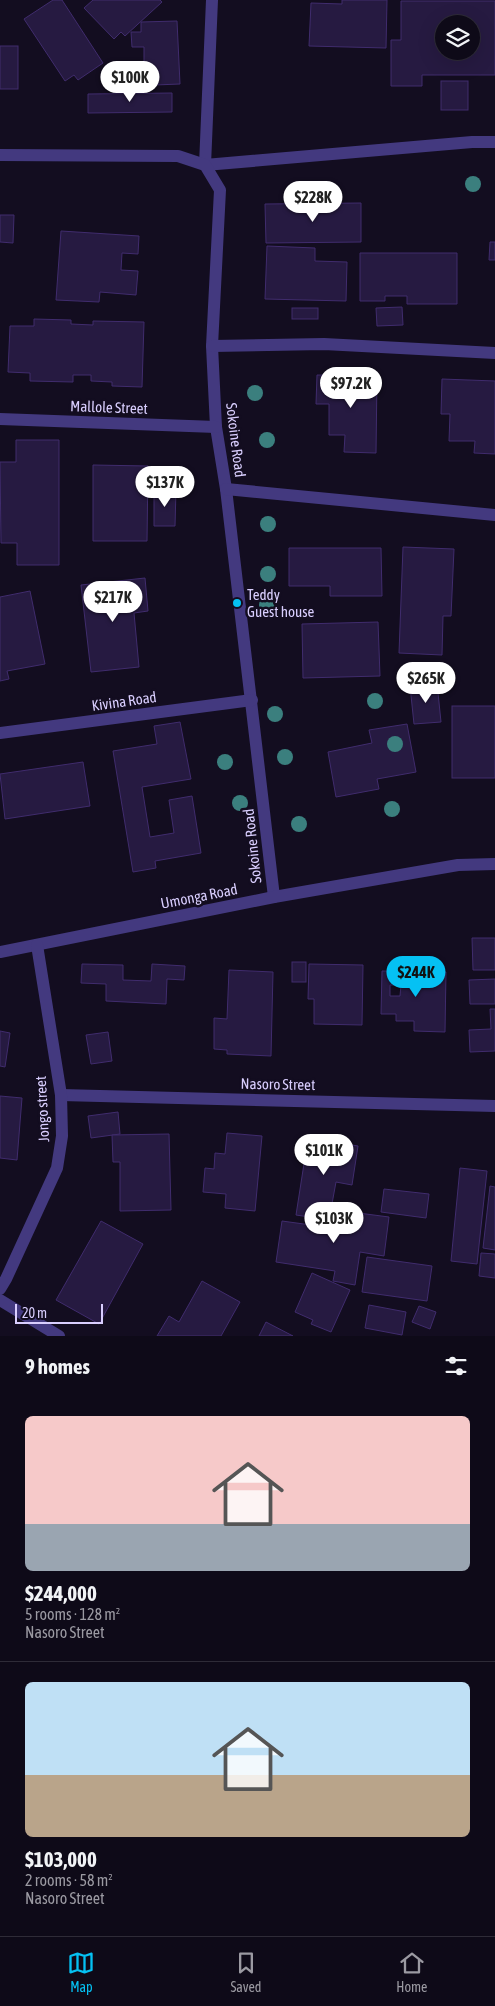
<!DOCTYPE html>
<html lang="en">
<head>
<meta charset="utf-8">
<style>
  :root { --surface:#0e0a18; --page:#171321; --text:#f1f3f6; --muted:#9b9aa2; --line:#2e2b37; --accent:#05c1f3 }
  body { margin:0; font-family:"Asap Condensed",sans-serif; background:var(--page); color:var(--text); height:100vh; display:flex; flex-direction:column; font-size:19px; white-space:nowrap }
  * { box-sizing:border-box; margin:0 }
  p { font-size:16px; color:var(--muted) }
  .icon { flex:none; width:28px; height:28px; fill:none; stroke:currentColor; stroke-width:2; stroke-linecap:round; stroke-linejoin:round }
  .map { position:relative; height:1336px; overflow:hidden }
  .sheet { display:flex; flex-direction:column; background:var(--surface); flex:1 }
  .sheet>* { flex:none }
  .buttons { position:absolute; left:435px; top:15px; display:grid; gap:10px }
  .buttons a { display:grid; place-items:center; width:45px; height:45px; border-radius:50%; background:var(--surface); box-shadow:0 5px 20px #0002,0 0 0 1px var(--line); font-size:25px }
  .scale { position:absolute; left:15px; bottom:12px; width:88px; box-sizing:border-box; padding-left:5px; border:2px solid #d9cefe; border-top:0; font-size:14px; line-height:18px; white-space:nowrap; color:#d9cefe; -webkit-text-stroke:4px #130d20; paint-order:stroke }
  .price { position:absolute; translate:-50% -42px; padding:0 11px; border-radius:18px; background:#fff; color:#222; font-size:16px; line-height:32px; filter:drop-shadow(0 1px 2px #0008) }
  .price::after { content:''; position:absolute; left:50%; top:30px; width:15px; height:11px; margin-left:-8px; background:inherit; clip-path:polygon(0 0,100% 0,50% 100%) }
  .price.selected { background:var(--accent); color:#111 }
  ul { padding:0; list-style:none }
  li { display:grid; align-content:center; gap:10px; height:265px; padding:0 25px }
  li+li { border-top:1px solid var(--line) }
  li span { display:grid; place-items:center; height:155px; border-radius:8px; color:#555 }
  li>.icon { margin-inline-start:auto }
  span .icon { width:90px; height:90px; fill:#fffc; stroke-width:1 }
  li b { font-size:21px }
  h2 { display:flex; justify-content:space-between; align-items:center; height:60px; padding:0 25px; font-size:21px }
  .tab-bar { display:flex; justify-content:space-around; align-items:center; height:70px; border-top:1px solid var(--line); background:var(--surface); font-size:14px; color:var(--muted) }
  .tab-bar a { display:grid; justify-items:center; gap:2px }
  .tab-bar .selected { color:var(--accent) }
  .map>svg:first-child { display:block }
</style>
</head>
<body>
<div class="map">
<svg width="495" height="1336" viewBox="0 0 495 1336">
  <rect width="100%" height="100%" fill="#130d20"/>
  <g fill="#261a41" stroke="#402c6d" fill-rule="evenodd">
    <path d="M53 0H62L103 63 78 80 74 75 65 81 24 19Z"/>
    <path d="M93 0H160L162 2 125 36 121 32 114 39 84 8Z"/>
    <path d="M342 0H387L386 48 309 46 311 3 342 4Z"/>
    <path d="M401 1H495V75H422V86H391V40H401ZM444 24H471V51H444Z"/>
    <path d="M177 21 180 84 130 86 129 63 144 62V47H132L131 32H141V22Z"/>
    <rect x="0" y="46" width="18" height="43"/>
    <rect x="441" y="81" width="27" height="29"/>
    <path d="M172 93V112L88 113V94Z"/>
    <path d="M361 203V242L266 243 265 204Z"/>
    <path d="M0 215H14L13 243 0 242Z"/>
    <path d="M61 231 139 236 138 254 122 253 121 270 138 271 136 295 100 292 99 302 56 300Z"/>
    <path d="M490 242H495V260H489Z"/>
    <path d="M267 246 315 248V261L347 262 346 301 265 299Z"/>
    <path d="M360 253H457V304H407V296H385V301H360Z"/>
    <path d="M402 307 403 325 377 326 376 308Z"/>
    <rect x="292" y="308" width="26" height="11"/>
    <path d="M34 319 71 320V324L93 325V321L144 322 142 387 112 386V382L91 381V375H73V382L30 381V373L8 372 10 326H34Z"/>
    <path d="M317 375 377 376 376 453 344 452 345 435H329V404H316Z"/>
    <path d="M442 379 495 381V454L474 453 475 441H449L450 414H441Z"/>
    <path d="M16 440H59V565H17V543H1L0 462H16Z"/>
    <path d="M93 465 148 466 147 541H93Z"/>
    <path d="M154 490H176L175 526H154Z"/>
    <path d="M403 547 454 549 451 616H443L442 655 399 653Z"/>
    <path d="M289 548H381L382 596H330V586H289Z"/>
    <path d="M145 578 148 611 134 613 139 667 91 672 81 585Z"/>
    <path d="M30 591 45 664 7 671 9 679 0 681V597Z"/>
    <path d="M378 622 380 676 303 678 302 624Z"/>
    <path d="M437 683 441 722 414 724 410 686Z"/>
    <rect x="452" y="706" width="43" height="72"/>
    <path d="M180 722 191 779 142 787 150 837 174 833 169 800 192 796 201 853 155 861 156 868 133 872 113 751 157 744 154 726Z"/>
    <path d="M407 724 416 772 377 779 379 789 336 797 328 752 372 743 369 730Z"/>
    <path d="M83 762 90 806 5 819 0 774Z"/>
    <path d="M472 938H495V970H473Z"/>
    <rect x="292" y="962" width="14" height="20"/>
    <path d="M82 964 123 965V980L151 981 152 964 185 966 184 980 167 979 166 1004 106 1001V984L81 983Z"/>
    <path d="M309 964 363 965 362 1025 314 1024V999H308Z"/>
    <path d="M229 970 273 972 271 1056 227 1054V1050L214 1049V1018L227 1019Z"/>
    <path d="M382 971 446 972 445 1032 414 1031V1021H396V1014H381ZM390 985H401L400 996H390Z"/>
    <path d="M495 979V1004H470L469 980Z"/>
    <path d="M490 1009H495V1051L470 1052 469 1030 491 1029Z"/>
    <path d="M0 1031 10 1033 5 1067 0 1066Z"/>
    <path d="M108 1032 112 1061 91 1064 86 1035Z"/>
    <path d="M0 1096 22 1098 17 1160 0 1158Z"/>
    <path d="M118 1112 120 1134 91 1138 88 1116Z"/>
    <path d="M227 1133 262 1136 255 1211 225 1208 226 1194 203 1192 205 1168 214 1169 215 1153 225 1154Z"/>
    <path d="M169 1134 171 1210 120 1211V1162H113L112 1135Z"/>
    <path d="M308 1138 358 1146 352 1185 336 1182 329 1220 296 1215Z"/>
    <path d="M460 1168 487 1171 477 1264 451 1261Z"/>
    <path d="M490 1186 495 1187V1250L483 1248Z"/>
    <path d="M384 1189 429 1194 426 1218 381 1212Z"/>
    <path d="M343 1211 389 1217 384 1256 360 1252 355 1285 333 1281 335 1271 276 1262 282 1221 340 1229Z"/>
    <path d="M101 1221 143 1244 99 1324 56 1300Z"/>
    <path d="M481 1253 495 1254V1278L479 1276Z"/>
    <path d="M367 1257 432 1266 427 1301 362 1292Z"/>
    <path d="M312 1273 350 1290 331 1332 311 1324 313 1320 295 1312Z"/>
    <path d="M202 1281 240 1302 221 1336H157L169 1316 179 1322Z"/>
    <path d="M369 1305 406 1312 402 1335 365 1328Z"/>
    <path d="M419 1306 436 1312 430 1329 412 1322Z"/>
    <path d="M266 1322 293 1336H259Z"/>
  </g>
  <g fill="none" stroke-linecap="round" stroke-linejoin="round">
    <g stroke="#43397f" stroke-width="12">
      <path d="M212 0 205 165 472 142H495"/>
      <path d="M0 155 178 156 205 165 220 190 212 346 216 427 226 489 274 897"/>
      <path d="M212 346 324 344 495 353"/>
      <path d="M0 419 216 427"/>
      <path d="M226 489 495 515"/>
      <path d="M0 733 252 700"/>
      <path d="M0 952 274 897 458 865 495 864"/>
      <path d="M61 1095 495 1106"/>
      <path d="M0 1289 6 1279 57 1168 62 1136 61 1095 37 945"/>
      <path d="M0 1300 59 1336"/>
    </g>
  </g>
  <g fill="#3b7f7e">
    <circle cx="473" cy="184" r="8"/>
    <circle cx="255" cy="393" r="8"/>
    <circle cx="267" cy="440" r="8"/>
    <circle cx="268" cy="524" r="8"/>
    <circle cx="268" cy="574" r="8"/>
    <circle cx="267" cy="605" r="8"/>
    <circle cx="375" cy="701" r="8"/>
    <circle cx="275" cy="714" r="8"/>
    <circle cx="395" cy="744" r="8"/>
    <circle cx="285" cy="757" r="8"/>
    <circle cx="225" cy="762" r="8"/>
    <circle cx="240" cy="803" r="8"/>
    <circle cx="392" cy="809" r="8"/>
    <circle cx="299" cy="824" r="8"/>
  </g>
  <circle fill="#05c1f3" stroke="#130d20" stroke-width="2" cx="237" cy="603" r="5"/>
  <g text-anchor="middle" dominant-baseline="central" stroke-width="5" stroke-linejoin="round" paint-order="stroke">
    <g font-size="15" fill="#d9cefe" stroke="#130d20">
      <text transform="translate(109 407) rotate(2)">Mallole Street</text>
      <text transform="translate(236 440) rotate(83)">Sokoine Road</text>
      <text transform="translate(124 701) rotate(-8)">Kivina Road</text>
      <text transform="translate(252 846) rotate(-96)">Sokoine Road</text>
      <text transform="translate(199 896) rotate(-11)">Umonga Road</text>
      <text transform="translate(278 1084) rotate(1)">Nasoro Street</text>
      <text transform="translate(42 1109) rotate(-93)">Jongo street</text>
    </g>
    <g font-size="15" fill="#d9cefe" stroke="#130d20" text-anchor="start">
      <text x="247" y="594">Teddy<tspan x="247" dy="17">Guest house</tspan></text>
    </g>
  </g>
</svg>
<div class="buttons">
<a><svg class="icon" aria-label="layers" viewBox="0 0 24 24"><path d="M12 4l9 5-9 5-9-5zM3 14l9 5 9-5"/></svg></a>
</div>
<div class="scale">20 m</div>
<b class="price" style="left:130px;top:103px">$100K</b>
<b class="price" style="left:313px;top:223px">$228K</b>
<b class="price" style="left:351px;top:409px">$97.2K</b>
<b class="price" style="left:165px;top:508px">$137K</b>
<b class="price" style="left:113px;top:623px">$217K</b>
<b class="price" style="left:426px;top:704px">$265K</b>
<b class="price selected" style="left:416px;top:998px">$244K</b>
<b class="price" style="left:324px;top:1176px">$101K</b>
<b class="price" style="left:334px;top:1244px">$103K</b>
</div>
<section class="sheet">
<h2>9 homes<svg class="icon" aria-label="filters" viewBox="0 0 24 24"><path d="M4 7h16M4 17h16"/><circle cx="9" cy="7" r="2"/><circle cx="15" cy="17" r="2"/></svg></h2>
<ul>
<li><span style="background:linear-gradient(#f6c9c9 70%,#9aa5b1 0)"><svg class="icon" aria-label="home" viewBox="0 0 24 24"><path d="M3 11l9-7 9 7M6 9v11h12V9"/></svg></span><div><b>$244,000</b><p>5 rooms · 128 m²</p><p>Nasoro Street</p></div></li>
<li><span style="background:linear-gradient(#bfe0f5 60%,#b9a48a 0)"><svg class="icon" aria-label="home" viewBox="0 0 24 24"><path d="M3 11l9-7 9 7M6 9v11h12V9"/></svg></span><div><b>$103,000</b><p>2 rooms · 58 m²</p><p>Nasoro Street</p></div></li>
</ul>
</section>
<nav class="tab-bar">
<a class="selected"><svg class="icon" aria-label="map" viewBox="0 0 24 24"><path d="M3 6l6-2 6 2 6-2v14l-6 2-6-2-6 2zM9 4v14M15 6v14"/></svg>Map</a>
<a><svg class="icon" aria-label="saved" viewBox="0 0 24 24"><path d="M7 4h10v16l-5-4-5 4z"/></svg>Saved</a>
<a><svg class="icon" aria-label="home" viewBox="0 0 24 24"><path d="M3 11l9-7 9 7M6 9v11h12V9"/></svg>Home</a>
</nav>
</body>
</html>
